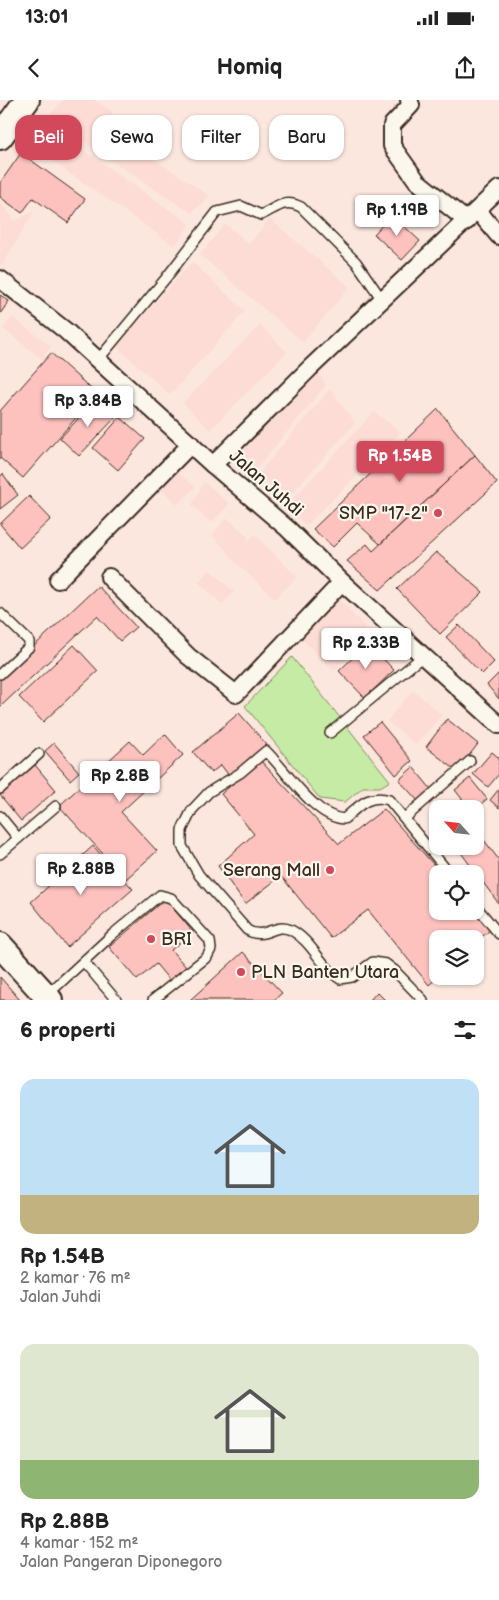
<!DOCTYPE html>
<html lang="id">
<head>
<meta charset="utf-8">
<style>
  :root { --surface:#fff; --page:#f6f6f6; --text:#222; --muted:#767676; --accent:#d1495b }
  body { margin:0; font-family:"Balsamiq Sans",sans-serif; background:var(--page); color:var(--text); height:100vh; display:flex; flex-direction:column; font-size:19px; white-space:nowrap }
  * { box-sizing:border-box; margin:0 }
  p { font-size:16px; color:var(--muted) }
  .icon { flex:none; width:28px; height:28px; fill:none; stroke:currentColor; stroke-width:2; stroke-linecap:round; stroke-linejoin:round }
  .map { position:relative; height:900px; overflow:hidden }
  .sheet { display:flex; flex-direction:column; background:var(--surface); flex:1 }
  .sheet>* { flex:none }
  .top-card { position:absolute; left:15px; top:15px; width:470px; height:45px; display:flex; gap:10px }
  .needle { width:32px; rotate:297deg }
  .fabs { position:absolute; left:429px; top:700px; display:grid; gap:10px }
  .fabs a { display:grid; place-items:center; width:55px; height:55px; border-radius:10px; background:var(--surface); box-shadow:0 1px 4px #0004; font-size:25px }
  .price { position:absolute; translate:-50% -42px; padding:0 11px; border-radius:5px; background:#fff; color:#222; font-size:16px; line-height:32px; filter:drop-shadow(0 1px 2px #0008) }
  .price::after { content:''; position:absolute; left:50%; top:30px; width:15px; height:11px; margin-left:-8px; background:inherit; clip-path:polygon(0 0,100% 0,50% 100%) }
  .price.current { background:var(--accent); color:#fff }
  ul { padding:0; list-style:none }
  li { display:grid; align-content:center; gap:10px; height:265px; padding:0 20px }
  li span { display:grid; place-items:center; height:155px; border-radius:15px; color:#555 }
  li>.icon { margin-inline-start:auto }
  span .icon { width:90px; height:90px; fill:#fffc; stroke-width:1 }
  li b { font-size:21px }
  h2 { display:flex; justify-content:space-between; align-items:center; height:60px; padding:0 20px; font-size:21px }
  .tag { padding:0 18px; border-radius:15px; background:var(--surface); box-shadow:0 1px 4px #0004; font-size:18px; line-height:45px }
  .tag.current { background:var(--accent); color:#fff }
  .status { display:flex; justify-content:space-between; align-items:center; height:35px; padding:0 25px; background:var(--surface); direction:ltr }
  .status svg { height:14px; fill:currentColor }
  header { display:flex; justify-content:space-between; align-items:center; height:65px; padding:0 20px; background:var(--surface); font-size:22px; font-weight:600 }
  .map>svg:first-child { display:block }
</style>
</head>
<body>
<div class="status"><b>13:01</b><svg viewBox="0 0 49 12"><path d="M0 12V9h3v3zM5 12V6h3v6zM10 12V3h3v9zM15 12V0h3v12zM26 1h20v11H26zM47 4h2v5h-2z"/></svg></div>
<header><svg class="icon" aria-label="back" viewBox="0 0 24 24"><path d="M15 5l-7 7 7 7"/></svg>Homiq<svg class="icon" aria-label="share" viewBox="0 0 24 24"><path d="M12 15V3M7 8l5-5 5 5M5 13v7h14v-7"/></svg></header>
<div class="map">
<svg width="499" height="900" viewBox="0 0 499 900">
  <rect width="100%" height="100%" fill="#fce7de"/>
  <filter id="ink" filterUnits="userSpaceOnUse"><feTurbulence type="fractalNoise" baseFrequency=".02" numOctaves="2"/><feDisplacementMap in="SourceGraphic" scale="10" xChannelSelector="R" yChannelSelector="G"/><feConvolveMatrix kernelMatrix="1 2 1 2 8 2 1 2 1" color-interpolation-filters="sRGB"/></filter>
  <g filter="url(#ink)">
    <g fill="#fcdcd4">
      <path d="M63 0H94L113 12 107 28 210 96 191 113 47 18Z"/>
      <path d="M41 21 190 124 175 146 30 46Z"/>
      <path d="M0 102 15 121 34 111 2 166 0 163Z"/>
      <path d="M270 119 350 187 303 242 200 155 225 124 249 144Z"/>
      <path d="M192 162 245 211 170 295 116 246Z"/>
      <path d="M12 217 51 246 42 259 3 229Z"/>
      <path d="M260 225 287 252 210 330 183 303Z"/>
      <path d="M319 274 326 285 256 369 235 358Z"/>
      <path d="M330 289 355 323 285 401 259 373Z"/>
      <path d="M374 312 401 332 306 426 287 405Z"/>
      <path d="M175 370 195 387 178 405 158 386Z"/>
      <path d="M204 382 229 404 211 423 192 405Z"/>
      <path d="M227 418 250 438 243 446 255 435 297 477 275 499 231 458 232 457 212 435Z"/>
      <path d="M210 470 234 492 222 504 198 482Z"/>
      <path d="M338 499 372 534 334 571 300 537Z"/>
      <path d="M413 590 442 615 416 645 387 621Z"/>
    </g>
    <path fill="#c6eba5" stroke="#808a62" d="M292 557 390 681 380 687H363L345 702 320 699 245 606Z"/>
    <g fill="#fdc1be" stroke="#3b2a1e">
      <path d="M21 53 85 99 68 123 33 98 22 113 0 97V83Z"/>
      <path d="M392 115 420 141 402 160 374 134Z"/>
      <path d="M0 195 9 201 0 214Z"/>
      <path d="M51 253 97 294 23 378 0 358V311Z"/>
      <path d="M96 300 115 318 79 356 60 338Z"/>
      <path d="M438 309 475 355 380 444 357 423 333 447 313 429Z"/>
      <path d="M120 317 145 339 118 370 93 348Z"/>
      <path d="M475 355 497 383 380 490 347 461 367 444 373 451Z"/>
      <path d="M3 374 18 395 0 409V376Z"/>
      <path d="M29 396 51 419 20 448 0 424Z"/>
      <path d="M436 452 483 492 440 534 397 489Z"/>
      <path d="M98 486 136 527 120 541 97 516 0 607V578Z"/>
      <path d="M459 525 494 562 482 574 446 537Z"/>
      <path d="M368 543 394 570 365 598 339 571Z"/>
      <path d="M74 545 98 571 43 622 19 597Z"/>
      <path d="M499 573V599L487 585Z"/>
      <path d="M239 613 267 645 230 677 221 665 211 673 193 652Z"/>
      <path d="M447 619 478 644 457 671 426 647Z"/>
      <path d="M380 622 412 661 396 675 364 635Z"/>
      <path d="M165 634 183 655 121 712 157 751 126 779 59 706 130 641 143 655Z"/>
      <path d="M54 643 79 672 70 680 45 651Z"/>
      <path d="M492 652 499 658V674L488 687 473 674Z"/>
      <path d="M260 660 339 744 384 709 442 774H438V811H475L491 829 475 843V839H438L439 876 429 885 368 810 331 838 281 776 245 804 218 766 254 734 221 694Z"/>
      <path d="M35 665 56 690 21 721 0 695Z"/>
      <path d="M413 667 431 689 418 701 399 680Z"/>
      <path d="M470 678 487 699 475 709H470L455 690Z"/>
      <path d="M499 689V708L490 700Z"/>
      <path d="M455 702 460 709H447Z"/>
      <path d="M475 728 499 760V804L456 746H475Z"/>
      <path d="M93 746 133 789 67 847 31 802Z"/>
      <path d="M165 799 193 832 171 850 186 867 170 881 156 864 137 880 109 847Z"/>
      <path d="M243 852 282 893 274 900H190Z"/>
      <path d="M0 877 20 900H0Z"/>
      <path d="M377 892 385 900H370Z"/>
    </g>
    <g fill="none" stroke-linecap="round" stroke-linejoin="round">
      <g stroke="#3b2a1e" stroke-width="12">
        <g id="lane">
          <path d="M98 260 166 178 217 112 241 106 261 115C277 108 284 98 301 107L356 162 383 201"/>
          <path d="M0 513 29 541V547L0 574"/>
          <path d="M330 633 423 556"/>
          <path d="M0 689 39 654"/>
          <path d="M0 716 18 738"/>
          <path d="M405 718 470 661"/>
          <path d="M0 754 56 706"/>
          <path d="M475 805 499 834"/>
          <path d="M84 862 116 900"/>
          <path d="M47 895 113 834 160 795 171 798 210 841 211 849 207 857 153 900"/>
          <path d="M423 900 394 870 386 864 373 862 352 877 340 879C321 867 312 841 291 830 274 822 265 841 247 830L199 775 182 746V730L192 710 209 692 240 673 266 651C287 671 314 717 344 719 358 707 369 693 389 700L450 774"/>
        </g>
      </g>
      <g stroke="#3b2a1e" stroke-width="20">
        <g id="street">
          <path d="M409 0 411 5 392 25V46L417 81 467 121"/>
          <path d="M478 111 499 136"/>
          <path d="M0 179 66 231 213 365 288 429 342 482 499 625"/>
          <path d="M213 365 310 268 499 89"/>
          <path d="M109 477 188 556 236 594 342 482"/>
          <path d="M58 480 191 344"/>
        </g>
      </g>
      <g stroke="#3b2a1e" stroke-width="28">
        <g id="secondary">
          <path d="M0 37 27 0"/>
          <path d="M0 845 50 900"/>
        </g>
      </g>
      <use href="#lane" stroke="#fbf7ec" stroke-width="9"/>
      <use href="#street" stroke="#fbf7ec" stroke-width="16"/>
      <use href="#secondary" stroke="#fbf7ec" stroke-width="24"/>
    </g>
  </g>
  <g fill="#d1495b" stroke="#fbf7ec" stroke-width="2">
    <circle cx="438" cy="413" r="5"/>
    <circle cx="330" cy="770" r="5"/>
    <circle cx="151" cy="839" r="5"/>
    <circle cx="241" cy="872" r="5"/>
  </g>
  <g text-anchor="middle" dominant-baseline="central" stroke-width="4.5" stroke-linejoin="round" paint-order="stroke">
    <g font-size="18" fill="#3b2a1e" stroke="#fbf7ec">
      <text transform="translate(266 383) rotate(41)">Jalan Juhdi</text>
    </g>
    <g font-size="18" fill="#3b2a1e" stroke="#fbf7ec" text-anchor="end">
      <text x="428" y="413">SMP "17-2"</text>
      <text x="320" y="770">Serang Mall</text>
      <text x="161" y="839" text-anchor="start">BRI</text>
      <text x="251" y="872" text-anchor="start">PLN Banten Utara</text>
    </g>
  </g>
</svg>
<div class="fabs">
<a><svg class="needle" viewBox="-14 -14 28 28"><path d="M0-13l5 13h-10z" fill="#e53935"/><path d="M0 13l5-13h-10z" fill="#767676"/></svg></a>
<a><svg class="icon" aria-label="locate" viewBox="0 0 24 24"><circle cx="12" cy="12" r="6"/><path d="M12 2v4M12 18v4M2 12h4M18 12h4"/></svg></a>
<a><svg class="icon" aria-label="layers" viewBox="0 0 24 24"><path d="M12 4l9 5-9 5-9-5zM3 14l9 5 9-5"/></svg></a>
</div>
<b class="price" style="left:397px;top:137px">Rp 1.19B</b>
<b class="price" style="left:88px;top:328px">Rp 3.84B</b>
<b class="price current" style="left:400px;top:383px">Rp 1.54B</b>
<b class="price" style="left:366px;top:570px">Rp 2.33B</b>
<b class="price" style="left:120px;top:703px">Rp 2.8B</b>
<b class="price" style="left:81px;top:796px">Rp 2.88B</b>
<div class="top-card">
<a class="tag current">Beli</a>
<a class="tag">Sewa</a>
<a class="tag">Filter</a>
<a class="tag">Baru</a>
</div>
</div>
<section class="sheet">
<h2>6 properti<svg class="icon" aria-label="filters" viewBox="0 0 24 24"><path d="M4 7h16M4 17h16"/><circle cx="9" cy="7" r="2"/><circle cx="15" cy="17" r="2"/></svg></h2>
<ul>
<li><span style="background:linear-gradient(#bfe0f5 75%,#c2b280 0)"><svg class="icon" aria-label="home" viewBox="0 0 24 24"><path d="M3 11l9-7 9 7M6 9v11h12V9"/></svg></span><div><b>Rp 1.54B</b><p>2 kamar · 76 m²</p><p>Jalan Juhdi</p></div></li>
<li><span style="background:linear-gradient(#dfe7d0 75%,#8fb573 0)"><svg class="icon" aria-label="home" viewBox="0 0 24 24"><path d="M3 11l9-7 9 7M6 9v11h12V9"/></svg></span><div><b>Rp 2.88B</b><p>4 kamar · 152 m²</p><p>Jalan Pangeran Diponegoro</p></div></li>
</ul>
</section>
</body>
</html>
